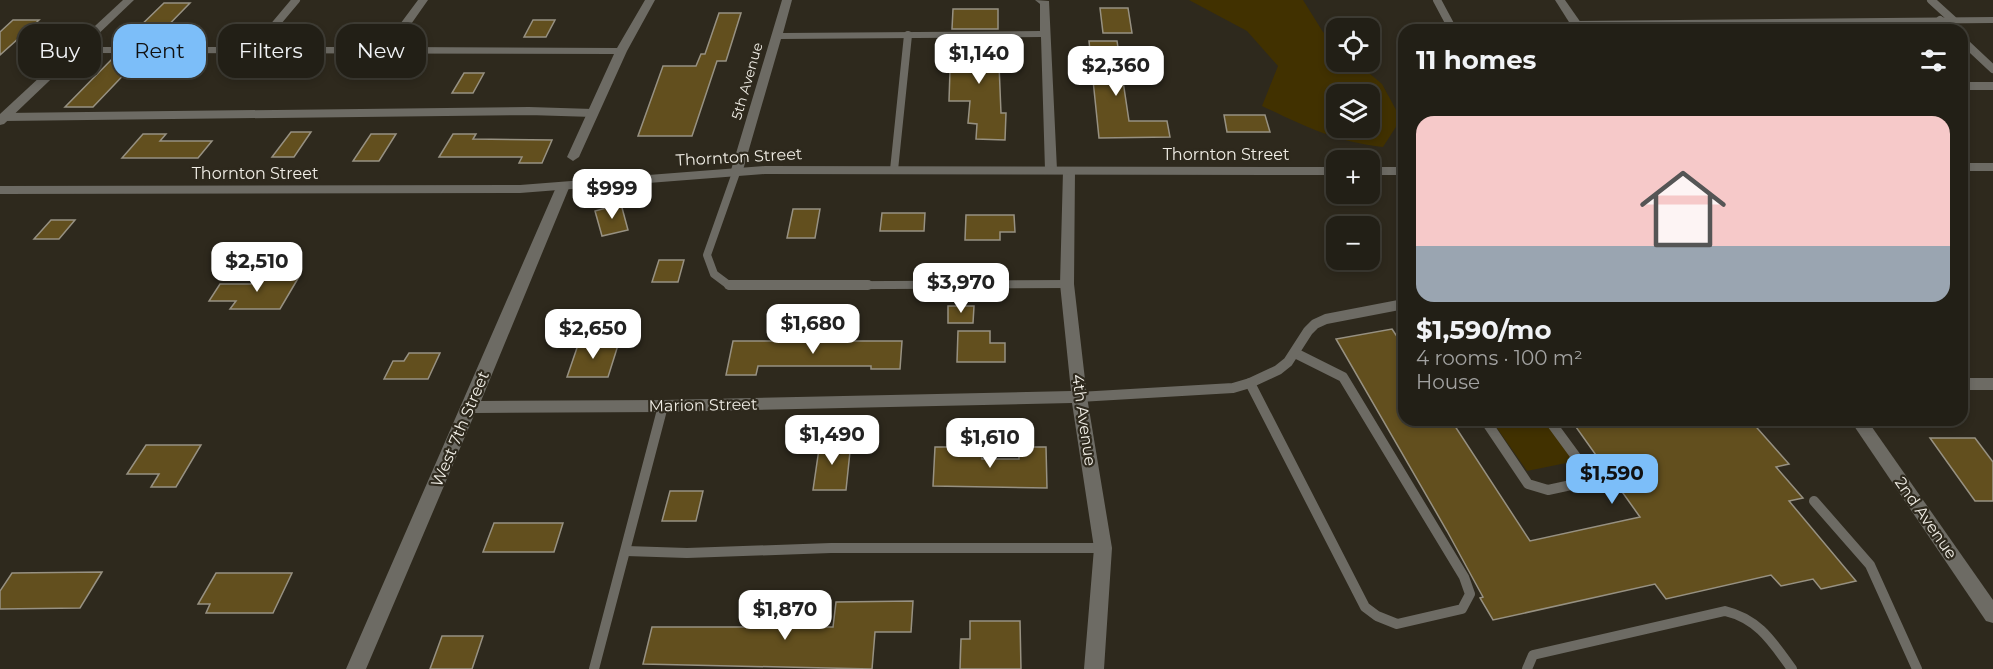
<!DOCTYPE html>
<html lang="en">
<head>
<meta charset="utf-8">
<style>
  :root { --surface:#221f16; --page:#2e2c23; --text:#f1f3f6; --muted:#a2a2a1; --line:#3f3d35; --accent:#7cbef9 }
  body { margin:0; font-family:Montserrat,sans-serif; background:var(--page); color:var(--text); height:100vh; display:flex; flex-direction:column; font-size:22px; white-space:nowrap }
  * { box-sizing:border-box; margin:0 }
  p { font-size:20px; color:var(--muted) }
  .icon { flex:none; width:33px; height:33px; fill:none; stroke:currentColor; stroke-width:2; stroke-linecap:round; stroke-linejoin:round }
  .map { position:relative; flex:1; overflow:hidden }
  .sheet { position:absolute; left:1398px; top:24px; width:570px; height:402px; display:flex; flex-direction:column; background:var(--surface); border-radius:18px; box-shadow:0 3px 9px #0003,0 0 0 2px var(--line) }
  .sheet>* { flex:none }
  .banner { position:absolute; left:18px; top:24px; width:570px; height:54px; display:flex; gap:12px }
  .controls { position:absolute; left:1326px; top:18px; display:grid; gap:12px }
  .controls a { display:grid; place-items:center; width:54px; height:54px; border-radius:12px; background:var(--surface); box-shadow:0 3px 9px #0003,0 0 0 2px var(--line); font-size:30px }
  .price { position:absolute; translate:-50% -51px; padding:0 14px; border-radius:12px; background:#fff; color:#222; font-size:20px; line-height:39px; filter:drop-shadow(0 2px 3px #0008) }
  .price::after { content:''; position:absolute; left:50%; top:36px; width:18px; height:14px; margin-left:-9px; background:inherit; clip-path:polygon(0 0,100% 0,50% 100%) }
  .price.on { background:var(--accent); color:#111 }
  ul { padding:0; list-style:none }
  li { display:grid; align-content:center; gap:12px; height:318px; padding:0 18px }
  li+li { border-top:2px solid var(--line) }
  li span { display:grid; place-items:center; height:186px; border-radius:18px; color:#555 }
  li>.icon { margin-inline-start:auto }
  span .icon { width:108px; height:108px; fill:#fffc; stroke-width:1 }
  li b { font-size:26px }
  h2 { display:flex; justify-content:space-between; align-items:center; height:72px; padding:0 18px; font-size:26px }
  .tag { padding:0 21px; border-radius:18px; background:var(--surface); box-shadow:0 3px 9px #0003,0 0 0 2px var(--line); font-size:21px; line-height:54px }
  .tag.on { background:var(--accent); color:#111 }
  .map>svg:first-child { display:block }
</style>
</head>
<body>
<div class="map">
<svg width="1993" height="669" viewBox="0 0 1993 669">
  <rect width="100%" height="100%" fill="#2e291d"/>
  <g fill="#413100" fill-rule="evenodd">
    <path d="M1189 0H1303L1323 32 1336 44V62H1356L1382 84 1401 119 1383 147C1336 142 1304 126 1262 106L1278 66 1247 31ZM1336 94H1370V128H1336Z"/>
    <path d="M1546 420 1576 461 1527 471 1492 421Z"/>
  </g>
  <g fill="#624f1e" stroke="#979182" stroke-width="1.5">
    <path d="M164 3H190L149 45H126L137 33H133Z"/>
    <path d="M1100 8H1128L1132 33H1103Z"/>
    <path d="M953 9H998V29H952Z"/>
    <path d="M719 13H741L726 61H717L692 136H638L663 66H696L701 54H705Z"/>
    <path d="M13 20H39L0 55V32Z"/>
    <path d="M533 20H555L546 37H524Z"/>
    <path d="M951 40H998L1001 113H1006L1005 140 976 139 977 124 968 123 970 101H949Z"/>
    <path d="M1089 41H1117L1129 121H1167L1170 137 1099 138Z"/>
    <path d="M116 55H139L131 64H134L93 107H65Z"/>
    <path d="M464 73H484L473 93H452Z"/>
    <path d="M1224 115H1265L1270 132H1227Z"/>
    <path d="M291 132H311L294 157H272Z"/>
    <path d="M143 134H166L160 141H212L198 158H122Z"/>
    <path d="M371 134H396L379 161H353Z"/>
    <path d="M453 134H476L473 139 552 140 542 163H519L522 157H439Z"/>
    <path d="M621 204 628 230 602 236 595 211Z"/>
    <path d="M793 209H820L815 238H787Z"/>
    <path d="M882 213H925L924 231H880Z"/>
    <path d="M966 215H1014L1015 232H1000V240H965Z"/>
    <path d="M51 220H75L59 239H34Z"/>
    <path d="M659 260H684L678 282H652Z"/>
    <path d="M300 275 280 309H230L236 301H209L220 284H251L256 276Z"/>
    <path d="M948 306H974L973 323H948Z"/>
    <path d="M1392 329 1404 347V420H1451L1530 541 1640 517 1571 420H1750L1789 464 1776 467 1803 498 1789 501 1856 581 1821 589 1813 579 1781 586 1771 575 1666 599 1655 584 1493 620 1480 598 1483 597 1447 531 1336 339Z"/>
    <path d="M958 331H990V343H1005V362H957Z"/>
    <path d="M733 341H902L900 369H871V366H758L756 375H726Z"/>
    <path d="M579 342H619L608 377H567Z"/>
    <path d="M409 353H440L428 379H384L393 361H404Z"/>
    <path d="M1930 438H1975L1993 462V501H1975Z"/>
    <path d="M820 442H851L846 490H813Z"/>
    <path d="M146 445H201L176 487H151L159 474H127Z"/>
    <path d="M935 447H982V459H1019V447H1046L1047 488 933 486Z"/>
    <path d="M670 491H703L696 521H662Z"/>
    <path d="M494 523H563L554 552H483Z"/>
    <path d="M102 572 80 608 0 609V591L12 573Z"/>
    <path d="M216 573H292L273 613H206L210 604H198Z"/>
    <path d="M913 601 911 632H875L872 669 643 664 652 627H833L836 602Z"/>
    <path d="M970 621H1020L1021 669H960L961 639H970Z"/>
    <path d="M442 636H483L472 669H430Z"/>
  </g>
  <g fill="none" stroke-linecap="round" stroke-linejoin="round">
    <g stroke="#6d6b64" stroke-width="8">
      <path d="M1437 0 1453 30"/>
      <path d="M1931 0 1953 20"/>
      <path d="M1940 20 1951 30"/>
      <path d="M1962 40 1993 69"/>
      <path d="M254 50 296 0"/>
      <path d="M1962 86H1993"/>
      <path d="M4 117 529 111 593 113"/>
      <path d="M737 170 707 255 714 274 730 286 1067 284"/>
      <path d="M894 170 908 35"/>
    </g>
    <g stroke="#6d6b64" stroke-width="10">
      <path d="M729 285H868"/>
      <path d="M1250 383 1365 607 1377 616 1397 624 1462 609 1470 594 1464 577 1343 377 1295 353"/>
      <path d="M1079 397 1233 388 1250 383 1278 370 1288 362 1308 331 1315 324 1326 319 1404 304"/>
      <path d="M1485 420 1528 484 1548 490 1585 482 1587 477 1582 465 1549 420"/>
      <path d="M1814 501 1870 565 1917 669"/>
      <path d="M626 551 687 553 831 548H1103"/>
      <path d="M594 669 663 406"/>
      <path d="M1527 669 1533 655 1725 611C1759 619 1773 643 1792 669"/>
    </g>
    <g fill="#6d6b64" fill-rule="evenodd">
      <path d="M418 0H428L395 47 617 48 645 0H655L627 51 579 157 573 161 567 157 614 54 76 53 70 50 76 47H383Z"/>
      <path d="M782 0H792L783 33 1040 31V4L1035 0 1049 1 1057 170 1051 174 1045 170 1041 37 781 39 743 170 737 174 732 173 731 170Z"/>
      <path d="M1993 17V23L1576 27 1570 24 1576 21Z"/>
      <rect x="1962" y="163" width="31" height="8"/>
      <path d="M1069 167 1075 171 1074 284 1087 397 1112 548 1104 669H1084L1094 548 1072 403 663 412 475 413 366 669H346L557 185H567L569 188 481 401 663 400 1071 391 1060 284 1063 171Z"/>
    </g>
    <g fill="#6d6b64" fill-rule="evenodd">
      <path d="M123 0H134L4 124 0 125V114Z"/>
      <path d="M1555 0H1565L1586 30H1574Z"/>
      <path d="M765 166 1336 167V175L765 174 520 193 0 194V186L520 185Z"/>
      <rect x="1370" y="167" width="34" height="8"/>
      <rect x="1962" y="378" width="31" height="12"/>
      <path d="M1850 420H1867L1993 600V623L1986 621Z"/>
    </g>
  </g>
  <g text-anchor="middle" dominant-baseline="central" stroke-width="4.5" stroke-linejoin="round" paint-order="stroke">
    <g font-size="14" fill="#f0ede5" stroke="#2e291d">
      <text transform="translate(747 81) rotate(-74)">5th Avenue</text>
    </g>
    <g font-size="16" fill="#f0ede5" stroke="#2e291d">
      <text x="1226" y="154">Thornton Street</text>
      <text transform="translate(739 157) rotate(-3)">Thornton Street</text>
      <text x="255" y="173">Thornton Street</text>
      <text transform="translate(703 405) rotate(-1)">Marion Street</text>
      <text transform="translate(1084 420) rotate(82)">4th Avenue</text>
      <text transform="translate(460 429) rotate(-67)">West 7th Street</text>
      <text transform="translate(1926 518) rotate(55)">2nd Avenue</text>
    </g>
  </g>
</svg>
<div class="controls">
<a><svg class="icon" aria-label="locate" viewBox="0 0 24 24"><circle cx="12" cy="12" r="6"/><path d="M12 2v4M12 18v4M2 12h4M18 12h4"/></svg></a>
<a><svg class="icon" aria-label="layers" viewBox="0 0 24 24"><path d="M12 4l9 5-9 5-9-5zM3 14l9 5 9-5"/></svg></a>
<a>+</a>
<a>−</a>
</div>
<b class="price" style="left:979px;top:85px">$1,140</b>
<b class="price" style="left:1116px;top:97px">$2,360</b>
<b class="price" style="left:612px;top:220px">$999</b>
<b class="price" style="left:257px;top:293px">$2,510</b>
<b class="price" style="left:961px;top:314px">$3,970</b>
<b class="price" style="left:813px;top:355px">$1,680</b>
<b class="price" style="left:593px;top:360px">$2,650</b>
<b class="price" style="left:832px;top:466px">$1,490</b>
<b class="price" style="left:990px;top:469px">$1,610</b>
<b class="price on" style="left:1612px;top:505px">$1,590</b>
<b class="price" style="left:785px;top:641px">$1,870</b>
<div class="banner">
<a class="tag">Buy</a>
<a class="tag on">Rent</a>
<a class="tag">Filters</a>
<a class="tag">New</a>
</div>
<section class="sheet">
<h2>11 homes<svg class="icon" aria-label="filters" viewBox="0 0 24 24"><path d="M4 7h16M4 17h16"/><circle cx="9" cy="7" r="2"/><circle cx="15" cy="17" r="2"/></svg></h2>
<ul>
<li><span style="background:linear-gradient(#f6c9c9 70%,#9aa5b1 0)"><svg class="icon" aria-label="home" viewBox="0 0 24 24"><path d="M3 11l9-7 9 7M6 9v11h12V9"/></svg></span><div><b>$1,590/mo</b><p>4 rooms · 100 m²</p><p>House</p></div></li>
</ul>
</section>
</div>
</body>
</html>
